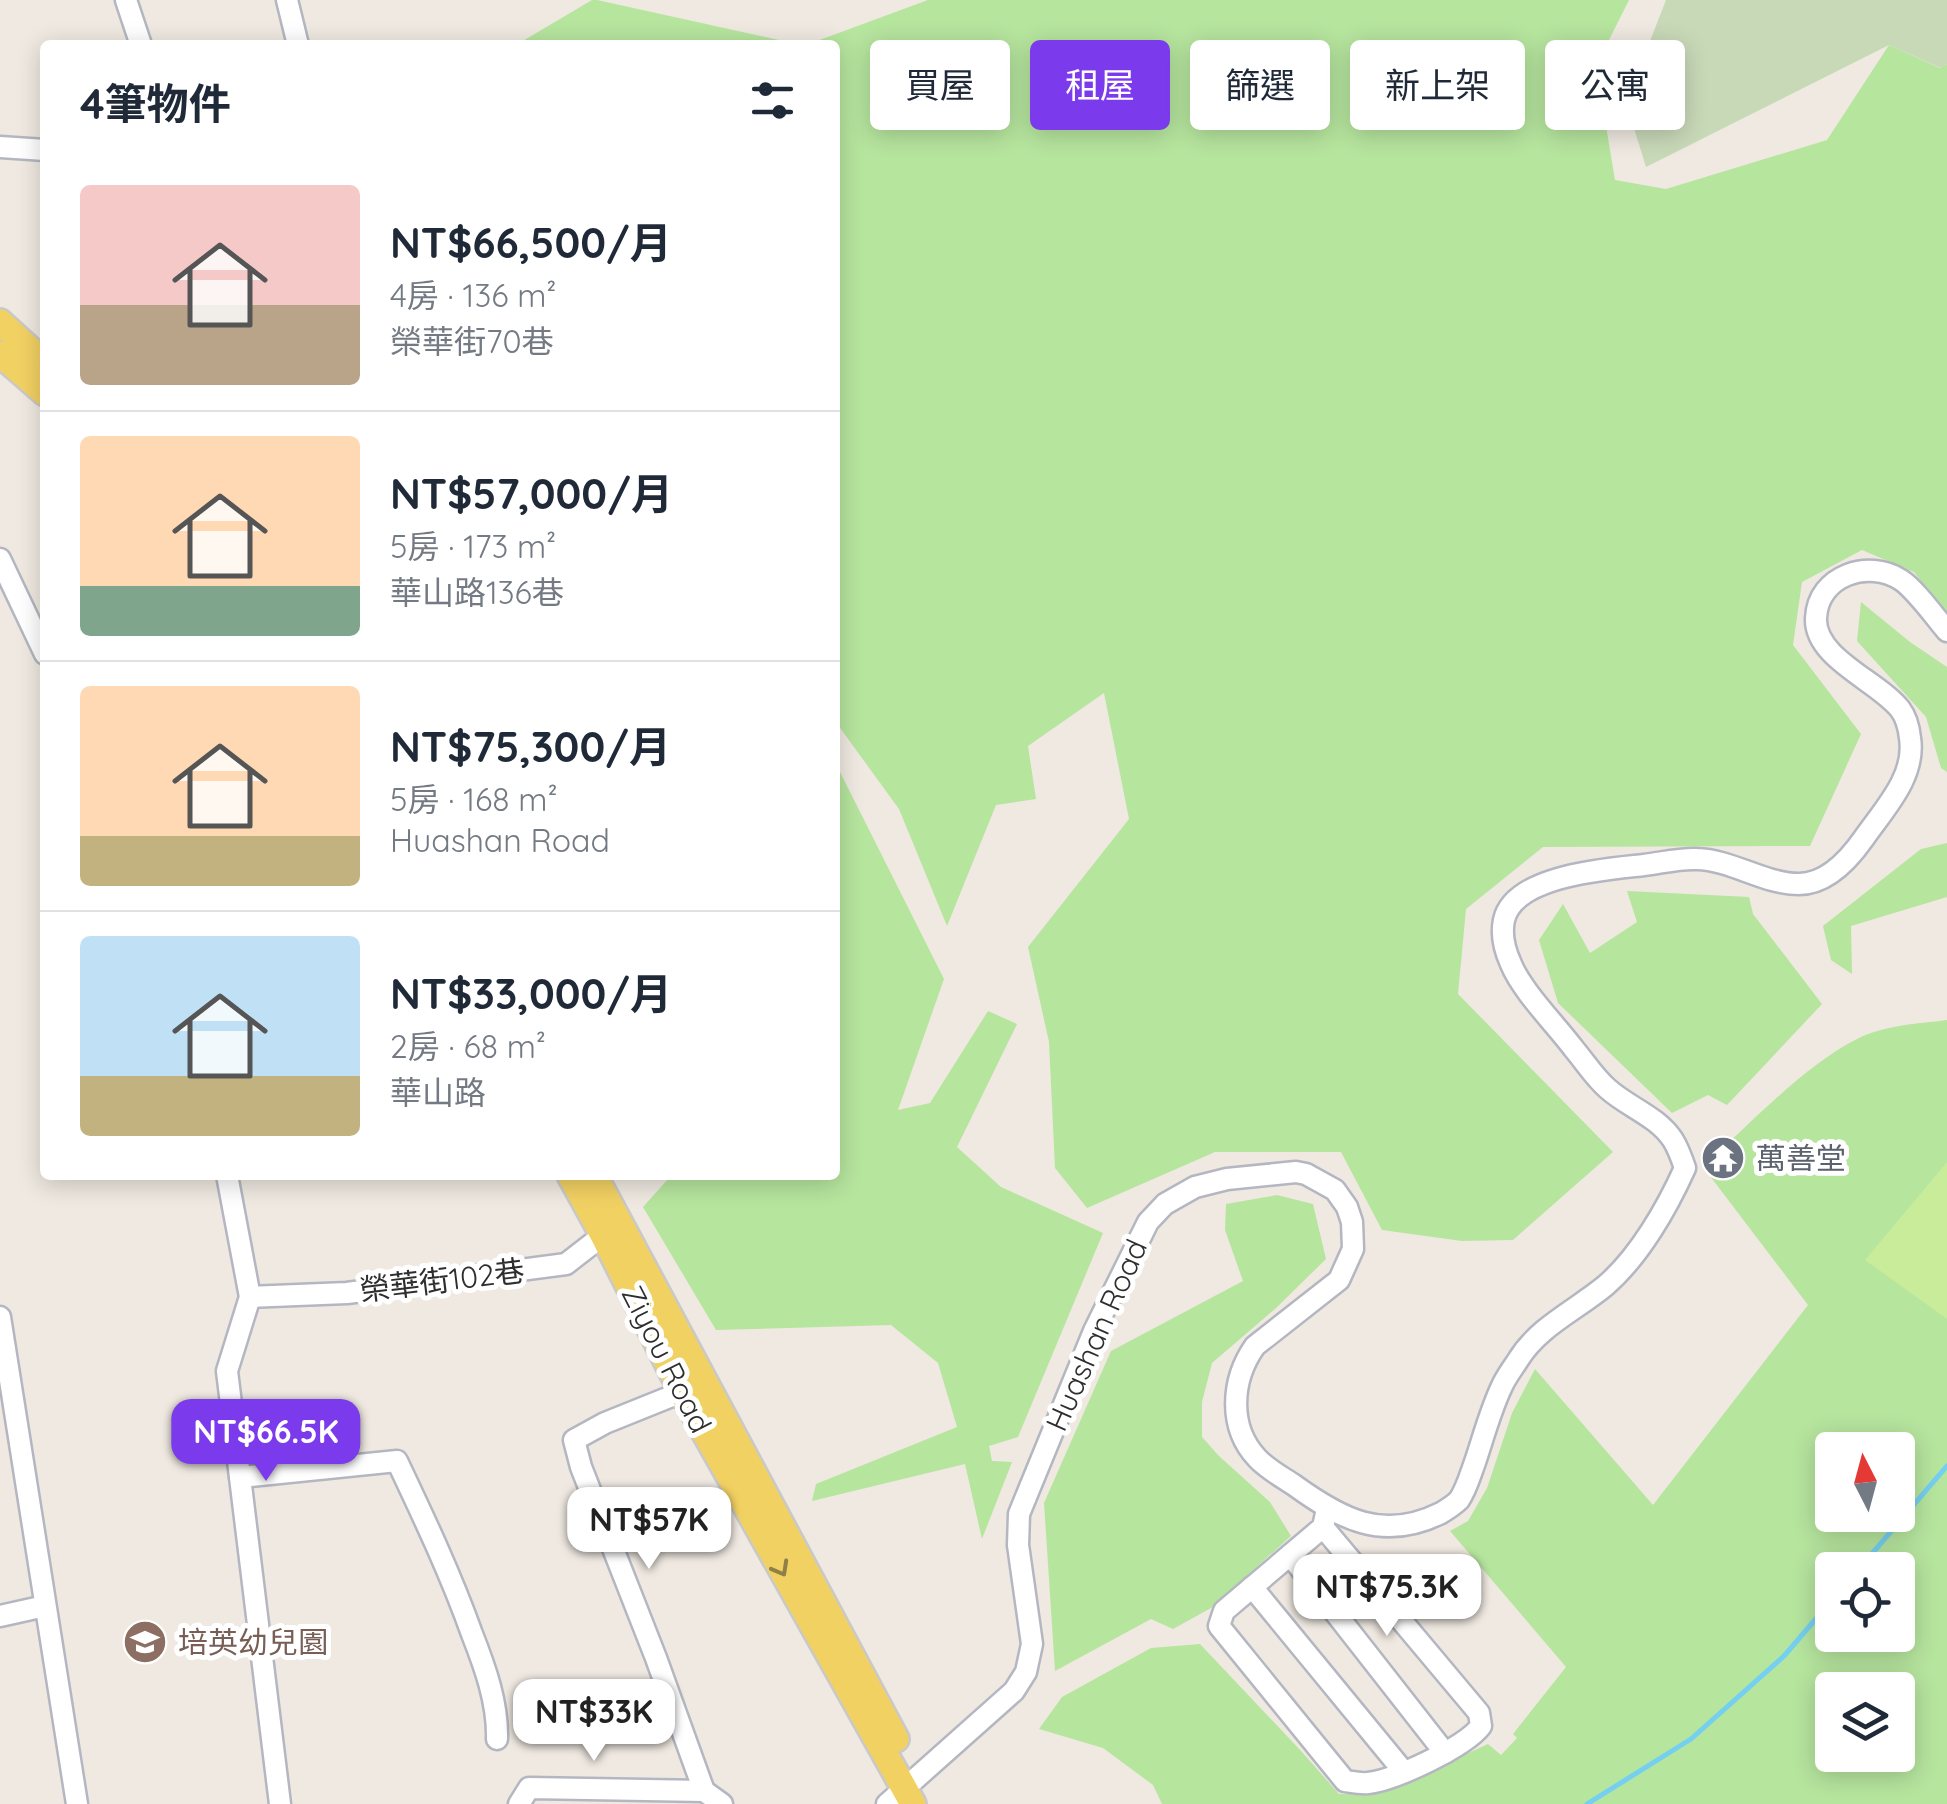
<!DOCTYPE html>
<html lang="zh-TW">
<head>
<meta charset="utf-8">
<style>
  :root { --surface:#fff; --page:#f2f2f3; --text:#1f2937; --muted:#747a83; --line:#e0e1e3; --accent:#7c3aed }
  body { margin:0; font-family:Quicksand,"Noto Sans TC",sans-serif; background:var(--page); color:var(--text); height:100vh; display:flex; flex-direction:column; font-size:38px; white-space:nowrap }
  * { box-sizing:border-box; margin:0 }
  p { font-size:32px; color:var(--muted) }
  .icon { flex:none; width:55px; height:55px; fill:none; stroke:currentColor; stroke-width:2; stroke-linecap:round; stroke-linejoin:round }
  .map { position:relative; flex:1; overflow:hidden }
  .sheet { position:absolute; left:40px; top:40px; width:800px; height:1140px; display:flex; flex-direction:column; background:var(--surface); border-radius:10px; box-shadow:0 5px 25px #0003 }
  .sheet>* { flex:none }
  .hud { position:absolute; left:870px; top:40px; width:925px; height:90px; display:flex; gap:20px }
  .needle { width:65px; rotate:354deg }
  .tools { position:absolute; left:1815px; top:1432px; display:grid; gap:20px }
  .tools a { display:grid; place-items:center; width:100px; height:100px; border-radius:10px; background:var(--surface); box-shadow:0 5px 25px #0003; font-size:50px }
  .price { position:absolute; translate:-50% -85px; padding:0 22px; border-radius:20px; background:#fff; color:#222; font-size:32px; line-height:65px; filter:drop-shadow(0 2px 5px #0008) }
  .price::after { content:''; position:absolute; left:50%; top:60px; width:30px; height:22px; margin-left:-15px; background:inherit; clip-path:polygon(0 0,100% 0,50% 100%) }
  .price.active { background:var(--accent); color:#fff }
  ul { padding:0; list-style:none }
  li { display:flex; align-items:center; gap:30px; height:250px; padding:0 40px }
  li+li { border-top:2px solid var(--line) }
  li span { display:grid; place-items:center; flex:none; width:280px; height:200px; border-radius:10px; color:#555 }
  li>.icon { margin-inline-start:auto }
  span .icon { width:120px; height:120px; fill:#fffc; stroke-width:1 }
  li b { font-size:42px }
  h2 { display:flex; justify-content:space-between; align-items:center; height:120px; padding:0 40px; font-size:42px }
  .pill { padding:0 35px; border-radius:10px; background:var(--surface); box-shadow:0 5px 25px #0003; font-size:35px; line-height:90px }
  .pill.active { background:var(--accent); color:#fff }
  .map>svg:first-child { display:block }
</style>
</head>
<body>
<div class="map">
<svg width="1947" height="1804" viewBox="0 0 1947 1804">
  <rect width="100%" height="100%" fill="#efe9e1"/>
  <g fill="#b6e59e" fill-rule="evenodd">
    <path d="M592 0H597L802 45H516Z"/>
    <path d="M928 0H1629L1596 66 1615 180 1666 189 1827 140 1889 45 1940 68 1947 64V614L1914 572 1862 550 1802 582 1793 645 1861 734 1810 846 1543 847 1466 909 1458 994 1613 1152 1513 1240 1462 1241 1382 1230 1341 1152H1215L1087 1208 1055 1168 1049 1042 1028 947 1129 819 1104 693 1028 746 1036 799 996 805 947 926 899 809 835 721V45H806Z"/>
    <path d="M1861 602 1910 642 1947 667V772L1941 768 1926 717 1857 641Z"/>
    <path d="M835 762 944 979 898 1110 930 1103 988 1011 1017 1024 957 1147 1001 1187 1103 1233 1018 1437 989 1446 992 1461 1012 1462 982 1539 965 1464 812 1501 816 1484 957 1427 938 1363 891 1325 716 1330 643 1207 668 1179 666 1175H835Z"/>
    <path d="M1947 843V897L1851 926 1852 974 1831 960 1823 926 1921 849Z"/>
    <path d="M1627 891 1749 897 1753 914 1822 1004 1727 1105 1708 1095 1672 1113 1558 1003 1539 940 1563 904 1590 953 1637 922Z"/>
    <path d="M1947 1020V1804H1162L1153 1785 1103 1748 1039 1729 1062 1697 1151 1648 1200 1644 1302 1752 1339 1794 1388 1790 1488 1744 1501 1755 1517 1738 1513 1734 1566 1667 1450 1531 1468 1521 1487 1488 1512 1413 1535 1369 1653 1505 1808 1305 1710 1176 1708 1162C1751 1123 1805 1065 1857 1039 1884 1025 1917 1024 1947 1020ZM1832 1450H1898V1515H1832ZM1832 1570H1898V1635H1832ZM1832 1690H1898V1755H1832Z"/>
    <path d="M1277 1195 1313 1204 1326 1259 1275 1309 1212 1363 1202 1402V1437L1219 1456 1270 1502 1291 1536 1211 1608 1173 1629 1151 1619 1055 1671 1044 1503 1111 1351 1243 1281 1225 1230 1226 1204Z"/>
  </g>
  <path fill="#c8d9b8" d="M1666 0H1947V64L1941 68 1889 45 1646 167 1620 83 1650 41Z"/>
  <path fill="#c9ec9a" d="M1947 1162V1319L1865 1260Z"/>
  <g fill="none" stroke-linecap="round" stroke-linejoin="round">
    <g stroke="#75cff0" stroke-width="5">
      <path d="M1858 1570 1947 1466"/>
      <path d="M1587 1804 1691 1739 1784 1656 1832 1600"/>
    </g>
    <g stroke="#b4b7c1" stroke-width="25">
      <g id="minor">
        <path d="M126 0 141 45"/>
        <path d="M287 0 298 45"/>
        <path d="M0 147 45 150"/>
        <path d="M0 559 45 654"/>
        <path d="M227 1175 250 1297 227 1371 280 1804"/>
        <path d="M250 1297 347 1293 566 1264 615 1226"/>
        <path d="M0 1317 77 1804"/>
        <path d="M682 1392 605 1423 574 1440 581 1467 656 1658 704 1791"/>
        <path d="M240 1477 397 1461C424 1518 451 1575 472 1634 485 1667 498 1703 497 1739"/>
        <path d="M1323 1527 1479 1713 1481 1726C1465 1747 1395 1780 1368 1783 1361 1784 1352 1782 1345 1781L1219 1626 1224 1611 1323 1527 1327 1509"/>
        <path d="M1290 1555 1445 1753"/>
        <path d="M1252 1587 1404 1772"/>
        <path d="M0 1616 45 1606"/>
        <path d="M519 1804 529 1788 704 1791 722 1804"/>
        <path d="M887 1804 1014 1691 1026 1672 1032 1644 1018 1545 1019 1514 1094 1331 1148 1222 1165 1204 1195 1187 1227 1179 1296 1172 1306 1174 1335 1190 1347 1207 1352 1222 1353 1249 1339 1280 1255 1346C1231 1380 1228 1427 1257 1458 1267 1469 1282 1477 1294 1485 1341 1519 1383 1542 1441 1513 1446 1510 1455 1504 1459 1500 1466 1490 1470 1476 1474 1465 1483 1439 1490 1411 1502 1386 1506 1377 1513 1368 1518 1360 1538 1327 1576 1310 1605 1286 1639 1257 1667 1208 1685 1168 1682 1159 1678 1148 1673 1140 1657 1116 1628 1107 1608 1089 1595 1078 1585 1062 1574 1049 1556 1025 1522 991 1511 964 1505 951 1501 934 1504 920 1514 875 1608 869 1644 865 1661 863 1680 858 1697 859 1732 860 1764 884 1799 884 1827 884 1850 858 1864 838 1885 808 1916 776 1910 738 1909 728 1906 717 1900 709 1878 681 1814 658 1816 618 1818 575 1869 559 1901 580 1915 589 1935 617 1947 631"/>
      </g>
    </g>
    <g stroke="#c9c9c9" stroke-width="30">
      <g id="major">
        <path d="M0 322 45 363"/>
        <path d="M0 354 45 393"/>
        <path d="M570 1175 603 1235 682 1392 913 1804"/>
        <path d="M594 1175 896 1739"/>
      </g>
    </g>
    <use href="#minor" stroke="#fff" stroke-width="20"/>
    <use href="#major" stroke="#f2d163" stroke-width="25"/>
  </g>
  <defs><path id="oneway-chevron" d="M-2-3.5L2.5 0L-2 3.5" fill="none" stroke-width="1.6" stroke-linecap="round" stroke-linejoin="round" transform="scale(2.5)"/></defs>
  <use stroke="#908048" href="#oneway-chevron" transform="translate(781 1569) rotate(61)"/>
  <defs>
    <g id="temple-disc" transform="scale(2.25)"><circle r="9.5" fill="#6b7280" stroke="#fff"/><path d="M0-6L5-2H3V0L6.5 2.5H4V6H1.5V3h-3V6H-4V2.5H-6.5L-3 0V-2H-5Z" fill="#fff"/></g>
    <g id="school-disc" transform="scale(2.25)"><circle r="9.5" fill="#8d6e63" stroke="#fff"/><path d="M0-5L7-2L0 1L-7-2ZM-4 1L0 2.5L4 1V4Q0 6-4 4Z" fill="#fff"/></g>
  </defs>
  <g fill-rule="evenodd">
    <use href="#temple-disc" x="1723" y="1158"/>
    <use href="#school-disc" x="145" y="1642"/>
  </g>
  <g text-anchor="middle" dominant-baseline="central" stroke-width="10" stroke-linejoin="round" paint-order="stroke">
    <g font-size="30" fill="#5b616d" stroke="#fff" text-anchor="start">
      <text x="1756" y="1158">萬善堂</text>
    </g>
    <g font-size="30" fill="#2e2e2e" stroke="#fff">
      <text transform="translate(442 1280) rotate(-7)">榮華街102巷</text>
      <text transform="translate(1096 1335) rotate(-66)">Huashan Road</text>
      <text transform="translate(667 1359) rotate(63)">Ziyou Road</text>
    </g>
    <g font-size="30" fill="#785e54" stroke="#fff" text-anchor="start">
      <text x="178" y="1642">培英幼兒園</text>
    </g>
  </g>
</svg>
<div class="tools">
<a><svg class="needle" viewBox="-14 -14 28 28"><path d="M0-13l5 13h-10z" fill="#e53935"/><path d="M0 13l5-13h-10z" fill="#747a83"/></svg></a>
<a><svg class="icon" aria-label="locate" viewBox="0 0 24 24"><circle cx="12" cy="12" r="6"/><path d="M12 2v4M12 18v4M2 12h4M18 12h4"/></svg></a>
<a><svg class="icon" aria-label="layers" viewBox="0 0 24 24"><path d="M12 4l9 5-9 5-9-5zM3 14l9 5 9-5"/></svg></a>
</div>
<b class="price active" style="left:266px;top:1484px">NT$66.5K</b>
<b class="price" style="left:649px;top:1572px">NT$57K</b>
<b class="price" style="left:1387px;top:1639px">NT$75.3K</b>
<b class="price" style="left:594px;top:1764px">NT$33K</b>
<div class="hud">
<a class="pill">買屋</a>
<a class="pill active">租屋</a>
<a class="pill">篩選</a>
<a class="pill">新上架</a>
<a class="pill">公寓</a>
</div>
<section class="sheet">
<h2>4筆物件<svg class="icon" aria-label="filters" viewBox="0 0 24 24"><path d="M4 7h16M4 17h16"/><circle cx="9" cy="7" r="2"/><circle cx="15" cy="17" r="2"/></svg></h2>
<ul>
<li><span style="background:linear-gradient(#f6c9c9 60%,#b9a48a 0)"><svg class="icon" aria-label="home" viewBox="0 0 24 24"><path d="M3 11l9-7 9 7M6 9v11h12V9"/></svg></span><div><b>NT$66,500/月</b><p>4房 · 136 m²</p><p>榮華街70巷</p></div></li>
<li><span style="background:linear-gradient(#ffd9b3 75%,#7fa58c 0)"><svg class="icon" aria-label="home" viewBox="0 0 24 24"><path d="M3 11l9-7 9 7M6 9v11h12V9"/></svg></span><div><b>NT$57,000/月</b><p>5房 · 173 m²</p><p>華山路136巷</p></div></li>
<li><span style="background:linear-gradient(#ffd9b3 75%,#c2b280 0)"><svg class="icon" aria-label="home" viewBox="0 0 24 24"><path d="M3 11l9-7 9 7M6 9v11h12V9"/></svg></span><div><b>NT$75,300/月</b><p>5房 · 168 m²</p><p>Huashan Road</p></div></li>
<li><span style="background:linear-gradient(#bfe0f5 70%,#c2b280 0)"><svg class="icon" aria-label="home" viewBox="0 0 24 24"><path d="M3 11l9-7 9 7M6 9v11h12V9"/></svg></span><div><b>NT$33,000/月</b><p>2房 · 68 m²</p><p>華山路</p></div></li>
</ul>
</section>
</div>
</body>
</html>
